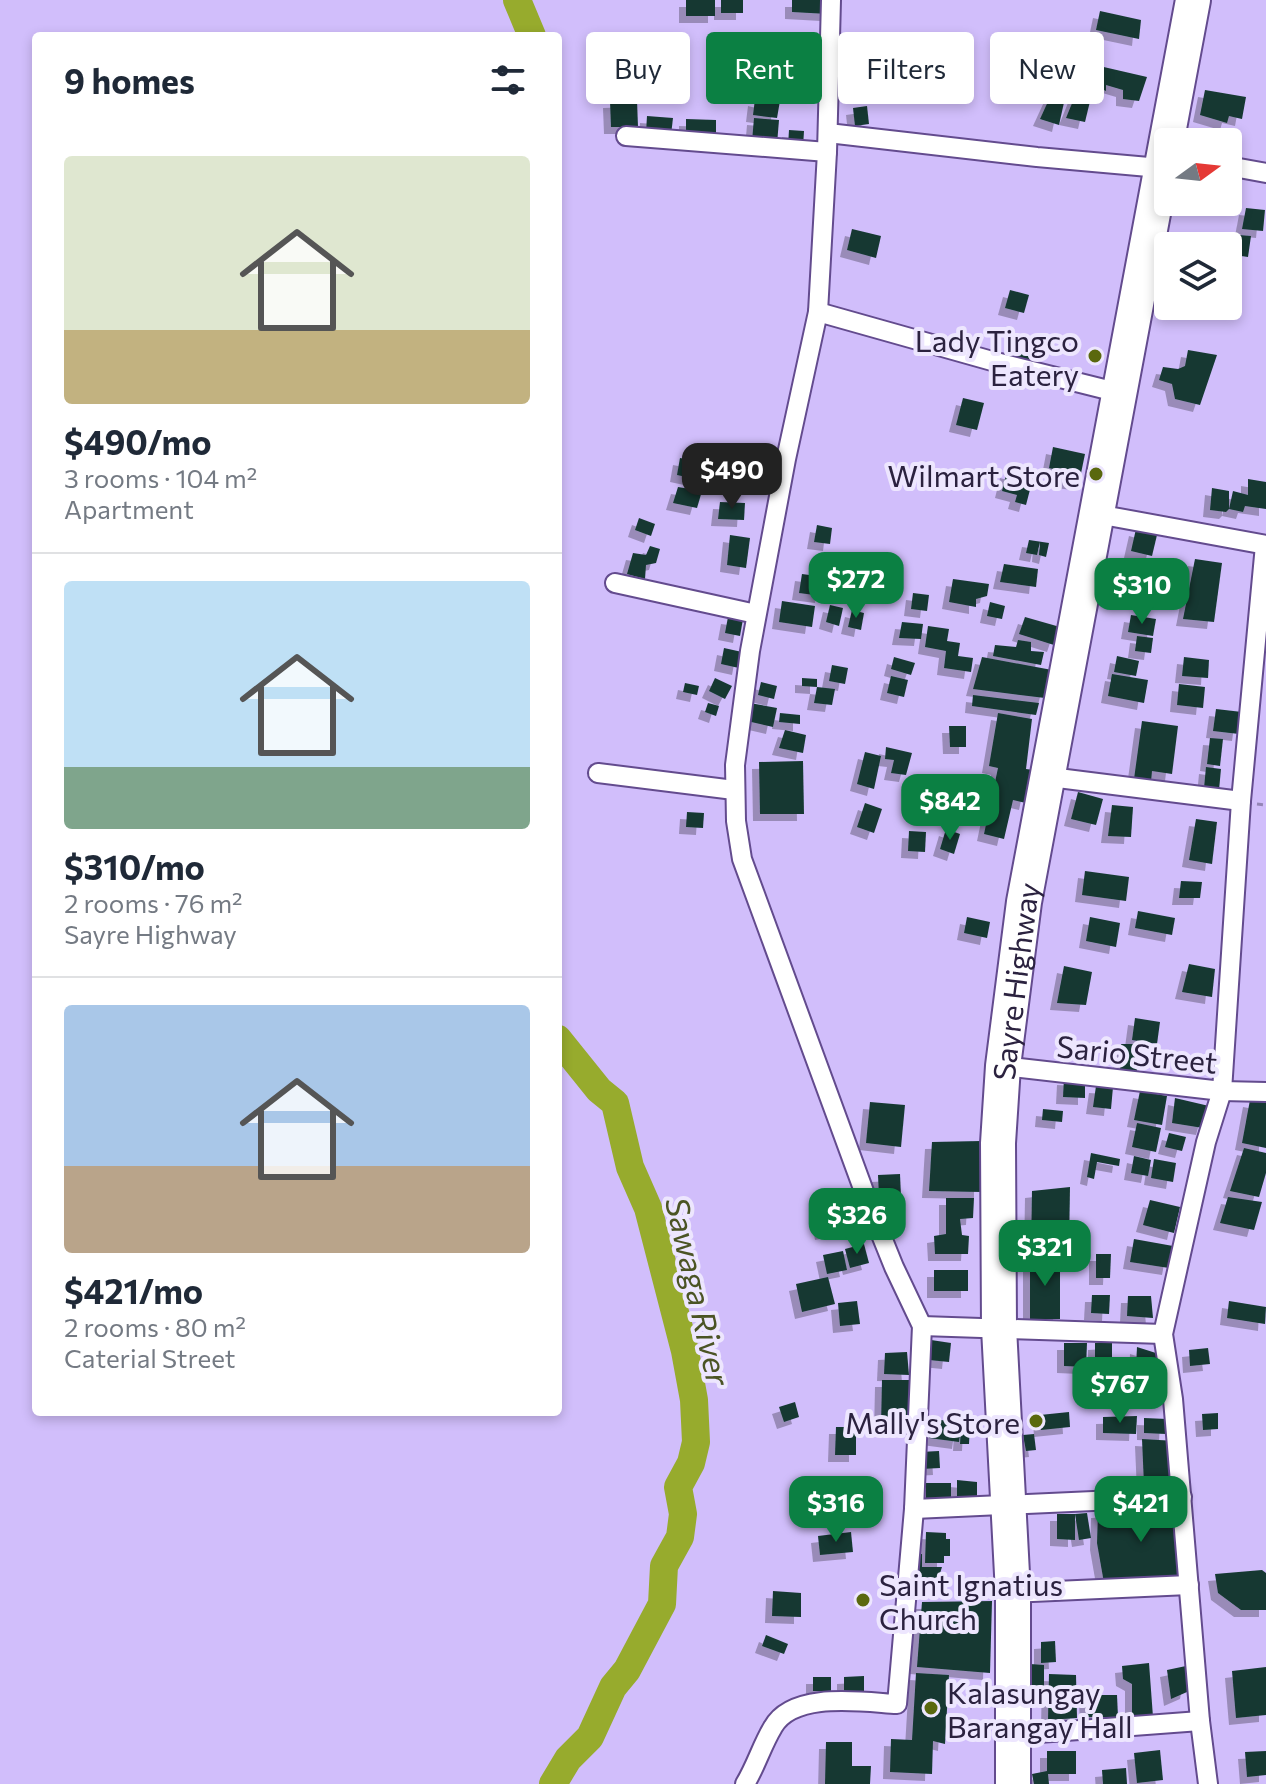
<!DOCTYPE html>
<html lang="en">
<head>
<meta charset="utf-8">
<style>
  :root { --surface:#fff; --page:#f6f6f7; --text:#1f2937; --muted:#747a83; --line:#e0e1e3; --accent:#0b8043 }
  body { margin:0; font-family:Commissioner,sans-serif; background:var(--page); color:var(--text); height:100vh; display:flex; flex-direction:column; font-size:30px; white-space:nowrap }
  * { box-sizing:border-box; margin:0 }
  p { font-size:26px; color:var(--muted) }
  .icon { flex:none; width:44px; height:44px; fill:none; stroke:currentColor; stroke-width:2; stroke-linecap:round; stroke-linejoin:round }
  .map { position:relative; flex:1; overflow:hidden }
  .side { position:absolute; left:32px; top:32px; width:530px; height:1384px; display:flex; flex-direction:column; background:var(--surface); border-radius:8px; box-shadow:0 4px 12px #0003 }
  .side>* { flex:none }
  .hud { position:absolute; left:586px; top:32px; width:560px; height:72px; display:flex; gap:16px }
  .needle { width:52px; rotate:75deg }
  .buttons { position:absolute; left:1154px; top:128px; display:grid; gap:16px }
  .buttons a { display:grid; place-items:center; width:88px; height:88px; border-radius:8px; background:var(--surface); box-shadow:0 4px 12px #0003; font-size:40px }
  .price { position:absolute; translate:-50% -68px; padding:0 18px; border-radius:16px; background:var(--accent); color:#fff; font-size:26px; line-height:52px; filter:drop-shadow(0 2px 4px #0008) }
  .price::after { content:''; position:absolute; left:50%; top:48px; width:24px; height:18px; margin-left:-12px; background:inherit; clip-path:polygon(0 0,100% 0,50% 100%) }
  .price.selected { background:#222; color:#fff }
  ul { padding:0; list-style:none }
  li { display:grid; align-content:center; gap:16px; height:424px; padding:0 32px }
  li+li { border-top:2px solid var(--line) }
  li span { display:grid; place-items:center; height:248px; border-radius:8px; color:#555 }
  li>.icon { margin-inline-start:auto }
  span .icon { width:144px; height:144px; fill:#fffc; stroke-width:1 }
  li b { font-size:34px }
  h2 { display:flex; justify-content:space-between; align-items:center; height:96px; padding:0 32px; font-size:34px }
  .pill { padding:0 28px; border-radius:8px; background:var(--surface); box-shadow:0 4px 12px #0003; font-size:28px; line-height:72px }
  .pill.selected { background:var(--accent); color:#fff }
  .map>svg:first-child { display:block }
</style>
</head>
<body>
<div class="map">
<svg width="1266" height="1784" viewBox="0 0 1266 1784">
  <defs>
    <filter id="shadow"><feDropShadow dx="-7" dy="7" stdDeviation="0" flood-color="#0004"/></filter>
  </defs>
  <rect width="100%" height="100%" fill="#d1befb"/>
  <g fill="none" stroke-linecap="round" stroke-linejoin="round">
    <g stroke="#97ab2d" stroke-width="28">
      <path d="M517 0 532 36"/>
      <path d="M553 1784 568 1759 590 1737 613 1687 627 1670 662 1604 664 1566 680 1537 683 1514 678 1487 691 1463 696 1442 694 1400 685 1351 648 1208 630 1167 615 1103 599 1090 558 1039"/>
    </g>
  </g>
  <g fill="#153932" filter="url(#shadow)">
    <rect x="686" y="0" width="29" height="16"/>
    <rect x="721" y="0" width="22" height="13"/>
    <path d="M792 0H828V14L792 12Z"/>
    <path d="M1100 11 1141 20 1139 39 1096 30Z"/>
    <path d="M884 50 886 65 863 68 862 53Z"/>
    <path d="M1095 65 1147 77 1139 101 1123 99V90L1106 85V91L1089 83Z"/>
    <path d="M1205 90 1246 97 1242 119 1229 116 1227 123 1200 115Z"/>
    <path d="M1077 91 1092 93 1085 122 1066 118Z"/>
    <path d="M764 92 781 95 777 118 753 115 755 99 763 101Z"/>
    <path d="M1051 95 1065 98 1059 125 1040 119Z"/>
    <path d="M637 100 638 127H611L610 101Z"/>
    <path d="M867 106 869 124 855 126 853 108Z"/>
    <path d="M647 116 673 118 671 135 646 133Z"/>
    <path d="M754 118 779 120 777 144 752 141Z"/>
    <path d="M686 119 716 120V138L686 137Z"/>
    <path d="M789 130 804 131 803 148 788 147Z"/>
    <path d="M1246 208 1265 210 1263 231 1242 229Z"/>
    <path d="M852 229 881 236 876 258 847 250Z"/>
    <path d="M1226 234 1251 236 1248 257 1228 254V246H1225Z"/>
    <path d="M1010 290 1029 295 1024 313 1005 308Z"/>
    <path d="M1013 347 1035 353 1033 361 1041 363 1038 371 1009 363Z"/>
    <path d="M1188 350 1217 355 1200 405 1175 399 1172 384 1159 380 1163 367 1178 369 1185 366Z"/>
    <path d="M963 398 984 403 977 430 956 425Z"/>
    <path d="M1053 447 1085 454 1079 483 1063 481 1065 472 1049 468Z"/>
    <path d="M680 458 695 461 691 478 677 475Z"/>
    <path d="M1007 471 1033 478 1026 505 1015 502 1017 495 1002 491Z"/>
    <path d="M1248 479 1266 482V509L1245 506 1243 512 1229 509 1226 512 1210 510 1212 488 1229 491V509L1233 491 1248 495Z"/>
    <path d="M678 487 702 491 697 508 673 503Z"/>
    <path d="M720 502 745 503 744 520 718 519Z"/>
    <path d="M639 518 655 524 651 536 635 530Z"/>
    <path d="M817 525 832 528 830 544 814 542Z"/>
    <path d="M1136 529 1157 535 1152 556 1131 551Z"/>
    <path d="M730 535 750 538 746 568 727 565Z"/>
    <path d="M1029 540 1049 543 1046 557 1039 555 1040 542 1037 555 1026 553Z"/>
    <path d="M650 546 660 549 656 563 646 565 645 579 627 574 633 553 646 555Z"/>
    <path d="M1195 559 1222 563 1214 622 1183 619Z"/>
    <path d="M1004 564 1038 569 1036 587 1000 582Z"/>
    <path d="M1124 571 1140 574 1135 597 1119 593Z"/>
    <path d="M802 574 824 577 822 596 799 593Z"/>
    <path d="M953 579 989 584 987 596 976 599V607L949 602Z"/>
    <path d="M1147 580 1161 583 1158 599 1144 595Z"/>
    <path d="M913 593 929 595 927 611 911 609Z"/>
    <path d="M782 601 815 606 812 627 779 622Z"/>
    <path d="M990 602 1005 606 1002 619 987 616Z"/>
    <path d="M830 605 843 608 839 626 826 622Z"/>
    <path d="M852 610 864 613 861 630 848 627Z"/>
    <path d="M1131 615 1156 619 1153 636 1128 632Z"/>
    <path d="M728 617 743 619 740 636 725 633Z"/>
    <path d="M1025 617 1060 627 1054 645 1019 634Z"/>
    <path d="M902 622 923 624 921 639 899 638Z"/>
    <path d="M928 626 949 629 947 641 960 643 958 656 973 658 971 672 944 668 946 651 925 647Z"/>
    <path d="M1137 636 1153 638 1151 653 1135 651Z"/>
    <path d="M1018 640 1031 642V651L1044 652 1041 665 993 656 995 645 1016 647Z"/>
    <path d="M724 648 742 652 739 668 721 664Z"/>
    <path d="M1117 656 1139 661 1136 676 1114 672Z"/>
    <path d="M894 657 915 663 911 675 891 669Z"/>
    <path d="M982 657 1052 670 1045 698 973 689Z"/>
    <path d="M1184 657 1209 660 1208 678 1182 676Z"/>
    <path d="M832 665 848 668 845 684 829 681Z"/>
    <path d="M1112 674 1148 680 1144 703 1108 696Z"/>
    <path d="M891 676 908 680 904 697 887 693Z"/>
    <path d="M715 678 732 686 725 699 709 691Z"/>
    <path d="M802 678 817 679V687L802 686Z"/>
    <path d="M761 682 777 686 774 699 758 695Z"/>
    <path d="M685 683 699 686 697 695 683 692Z"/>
    <path d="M1179 684 1205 687 1203 708 1177 705Z"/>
    <path d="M817 687 835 689 832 705 814 703Z"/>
    <path d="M973 695 1039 703 1036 715 972 706Z"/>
    <path d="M708 703 719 706 716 716 705 712Z"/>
    <path d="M750 703 777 708 773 727 747 721Z"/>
    <path d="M1216 709 1242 712 1239 734 1213 731Z"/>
    <path d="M780 713 800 715V724L779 722Z"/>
    <path d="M998 713 1032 719 1026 769 1033 770 1026 803 1013 800 1004 839 984 834 998 768 989 766Z"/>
    <path d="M1142 721 1178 726 1172 774 1152 771 1151 782 1134 779Z"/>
    <path d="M949 726H966V747H950Z"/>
    <path d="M785 730 806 735 803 753 779 748Z"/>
    <path d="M1210 738 1223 739 1220 766 1207 764Z"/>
    <path d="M886 747 912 753 906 775 891 773 894 760 885 759Z"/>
    <path d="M865 752 881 756 874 789 857 784Z"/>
    <path d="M803 761 804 814H760L759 762Z"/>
    <path d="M1206 767 1221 769 1219 790 1204 788Z"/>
    <path d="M965 784 980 787 975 811 960 808Z"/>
    <path d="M1078 792 1103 799 1096 825 1071 819Z"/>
    <path d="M865 803 882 809 874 833 857 827Z"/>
    <path d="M1112 805 1133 807 1131 837 1108 836Z"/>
    <path d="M687 812 704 813 703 828 686 827Z"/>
    <path d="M1196 819 1217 822 1212 864 1189 860Z"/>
    <path d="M946 829 960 834 954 854 940 849Z"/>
    <path d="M909 831 926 832 925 852 908 851Z"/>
    <path d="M1085 871 1129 877 1126 901 1082 895Z"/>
    <path d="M1181 881 1202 882 1200 898H1179Z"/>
    <path d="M1138 911 1175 918 1172 935 1135 928Z"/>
    <path d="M967 917 990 922 987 938 964 933Z"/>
    <path d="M1090 917 1120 923 1116 947 1086 941Z"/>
    <path d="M1189 964 1215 969 1212 997 1182 992Z"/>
    <path d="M1064 966 1092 972 1086 1005 1057 1003Z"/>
    <path d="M1135 1018 1160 1022 1157 1044 1132 1040Z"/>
    <path d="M1121 1044H1138L1137 1071 1120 1070Z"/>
    <path d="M1064 1078 1085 1079V1098L1063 1097Z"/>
    <path d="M1096 1086 1113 1087 1111 1109 1093 1107Z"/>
    <path d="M1140 1091 1167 1096 1162 1125 1134 1120Z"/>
    <path d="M1175 1098 1209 1106 1203 1128 1172 1123Z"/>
    <path d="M1250 1100 1266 1103V1148L1242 1143Z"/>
    <path d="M870 1102 905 1105 901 1147 866 1143Z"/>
    <path d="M1043 1109 1063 1111 1062 1122 1042 1120Z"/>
    <path d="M1137 1123 1161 1128 1156 1152 1132 1147Z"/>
    <path d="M1169 1133 1186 1137 1182 1151 1165 1147Z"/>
    <path d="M981 1141V1192L929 1191 932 1142Z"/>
    <path d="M1244 1148 1266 1153V1173L1259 1197 1230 1191Z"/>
    <path d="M1091 1153 1120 1159 1119 1166 1097 1162 1094 1179 1087 1177Z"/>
    <path d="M1134 1156 1151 1160 1148 1176 1131 1173Z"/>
    <path d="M1154 1159 1176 1163 1173 1182 1151 1178Z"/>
    <path d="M900 1174 901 1196 879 1197 878 1175Z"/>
    <path d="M1070 1187 1069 1248 1031 1250 1032 1191Z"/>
    <path d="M1228 1197 1262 1202 1254 1230 1220 1223Z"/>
    <path d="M946 1198H974L973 1218 960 1219 962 1235 969 1236 968 1254H935L934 1236 946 1234Z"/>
    <path d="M1150 1200 1180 1207 1174 1233 1143 1225Z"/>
    <path d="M848 1205 852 1227 822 1233 818 1210Z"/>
    <path d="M1134 1239 1173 1246 1169 1268 1130 1262Z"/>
    <path d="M864 1244 869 1263 850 1268 845 1249Z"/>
    <path d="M843 1251 847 1270 827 1274 823 1255Z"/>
    <path d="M1096 1254H1111L1110 1278H1096Z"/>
    <rect x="1030" y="1257" width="30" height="62"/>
    <rect x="934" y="1270" width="34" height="21"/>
    <path d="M828 1277 835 1304 802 1312 796 1284Z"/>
    <path d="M1092 1295H1110L1109 1314 1091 1313Z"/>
    <path d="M1128 1296H1151L1153 1318 1127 1316Z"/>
    <path d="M857 1301 860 1324 840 1326 838 1303Z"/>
    <path d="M1229 1301 1266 1307 1265 1324 1227 1318Z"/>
    <path d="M931 1340 951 1343 949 1362 929 1360Z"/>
    <path d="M1112 1342V1367H1095V1343Z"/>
    <path d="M1064 1343H1087L1086 1367 1064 1366Z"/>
    <path d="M1137 1347 1159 1354 1157 1387 1135 1386Z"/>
    <path d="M1208 1348 1210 1364 1190 1366 1189 1350Z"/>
    <path d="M907 1352 909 1375 884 1374 885 1353Z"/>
    <path d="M882 1380H911L910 1425 881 1426Z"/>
    <path d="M795 1402 799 1417 784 1422 779 1407Z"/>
    <path d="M1069 1412 1070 1427 1041 1430 1040 1415Z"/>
    <path d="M1218 1413V1429L1203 1430 1202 1414Z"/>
    <path d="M1137 1416 1136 1434 1103 1433V1417Z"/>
    <path d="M1144 1418 1167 1419 1166 1434 1144 1433Z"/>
    <path d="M931 1419 970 1423 969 1444H960L961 1427 959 1442 929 1438Z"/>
    <path d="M836 1427H856V1455H835Z"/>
    <path d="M1034 1434 1036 1450 1026 1451 1023 1435Z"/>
    <path d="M1142 1439 1176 1441 1178 1491 1156 1494 1144 1485Z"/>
    <path d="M939 1451 940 1468 921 1469 920 1452Z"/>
    <path d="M957 1480 977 1482V1503H957Z"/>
    <rect x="926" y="1483" width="25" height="24"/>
    <path d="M1183 1508 1186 1576 1104 1583 1097 1543 1098 1511Z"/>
    <path d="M1087 1513 1091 1538 1079 1540 1075 1514Z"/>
    <path d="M1057 1514H1075V1540L1057 1539Z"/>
    <path d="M851 1532 853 1552 820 1555 818 1536Z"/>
    <path d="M926 1532 946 1533V1539H950V1556H944V1563H925Z"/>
    <path d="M917 1554H922V1567H942L936 1586H918Z"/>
    <path d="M1262 1570 1266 1573V1610H1241L1218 1593 1215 1574Z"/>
    <path d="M773 1591 801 1593V1617L772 1616Z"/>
    <path d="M992 1601 990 1673 917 1667 922 1602Z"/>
    <path d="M766 1635 788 1644 784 1654 762 1646Z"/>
    <path d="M1055 1641 1056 1662 1041 1663V1642Z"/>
    <path d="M1149 1663 1153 1717 1132 1719V1684L1123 1679 1122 1666Z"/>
    <path d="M1030 1664 1044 1665V1686H1029Z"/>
    <path d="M1186 1666 1189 1681 1187 1692 1171 1699 1167 1670Z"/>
    <path d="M1266 1667V1715L1236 1718 1232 1671Z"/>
    <path d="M916 1673 949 1675 945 1744 933 1741 932 1774 890 1772 891 1739 912 1740Z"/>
    <path d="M1049 1674 1076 1675 1077 1718 1048 1720Z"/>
    <path d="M864 1676V1692L844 1693V1677Z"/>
    <rect x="813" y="1677" width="18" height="14"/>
    <path d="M1086 1695H1117L1118 1717H1087Z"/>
    <path d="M826 1742H852V1766H871L870 1784H825Z"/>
    <path d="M1160 1750 1163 1780 1137 1783 1134 1753Z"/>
    <path d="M1047 1751H1076V1774H1048L1049 1784H1034L1032 1774 1047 1771Z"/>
    <path d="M1266 1751V1775L1247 1777 1245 1752Z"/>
    <path d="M1126 1768 1127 1784H1103L1102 1770Z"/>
  </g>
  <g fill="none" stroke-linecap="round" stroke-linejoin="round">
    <g stroke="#634b8e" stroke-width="22">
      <g id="street">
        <path d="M828 133 1037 157 1160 168"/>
        <path d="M626 136 827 152"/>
        <path d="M1228 166 1266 173"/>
        <path d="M818 312 992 361 1120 393"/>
        <path d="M1097 514 1266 545"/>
        <path d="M615 583 756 614"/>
        <path d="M598 773 734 790"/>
        <path d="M1050 777 1241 801"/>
        <path d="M1003 1066 1222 1091 1266 1092"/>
        <path d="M922 1326 1163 1334"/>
        <path d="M914 1509 1182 1497"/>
        <path d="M1013 1593 1189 1585"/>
        <path d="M1013 1735 1200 1721"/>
        <path d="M745 1784C756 1766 762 1745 773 1727 793 1691 862 1702 897 1704L914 1509 922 1326 894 1267 869 1205 742 859 736 821 735 765 750 651 786 459 818 312 827 152 831 0"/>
        <path d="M1208 1784 1200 1721 1173 1399 1163 1334 1206 1142 1222 1091 1241 801 1265 545"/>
      </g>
    </g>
    <g stroke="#634b8e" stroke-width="38">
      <g id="highway">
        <path id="s1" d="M1013 1784V1593L999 1328 998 1143 1003 1066 1024 902 1193 0"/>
      </g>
    </g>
    <path stroke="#9485b6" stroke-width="3" stroke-dasharray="6 4" stroke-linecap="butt" d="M1257 804 1266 805"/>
    <use href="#street" stroke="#fff" stroke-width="18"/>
    <use href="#highway" stroke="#fff" stroke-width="34"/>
  </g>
  <g fill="#5a680e" stroke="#ede6fe" stroke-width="3">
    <circle cx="1095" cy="356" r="8"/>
    <circle cx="1096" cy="474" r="8"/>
    <circle cx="1036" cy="1421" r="8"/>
    <circle cx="863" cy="1600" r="8"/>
    <circle cx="931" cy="1708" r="8"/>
  </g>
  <g text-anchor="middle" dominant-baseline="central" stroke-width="8" stroke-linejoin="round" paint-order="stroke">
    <g font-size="30" fill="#2b223f" stroke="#ede6fe" text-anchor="end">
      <text x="1079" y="339">Lady Tingco<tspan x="1079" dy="34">Eatery</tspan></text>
      <text x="1080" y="474">Wilmart Store</text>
      <text x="1020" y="1421">Mally's Store</text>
      <text x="879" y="1583" text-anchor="start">Saint Ignatius<tspan x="879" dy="34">Church</tspan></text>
      <text x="947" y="1691" text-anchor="start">Kalasungay<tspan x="947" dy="34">Barangay Hall</tspan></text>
    </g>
    <g font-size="30" fill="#2b223f" stroke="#ede6fe">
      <text stroke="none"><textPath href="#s1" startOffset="804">Sayre Highway</textPath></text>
      <text transform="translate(1137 1053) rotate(6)">Sario Street</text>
    </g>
    <g font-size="32" font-style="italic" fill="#4b5424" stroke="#ede6fe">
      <text transform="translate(699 1291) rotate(77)">Sawaga River</text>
    </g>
  </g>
</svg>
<div class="buttons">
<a><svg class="needle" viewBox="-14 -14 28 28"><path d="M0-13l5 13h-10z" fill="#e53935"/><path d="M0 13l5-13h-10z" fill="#747a83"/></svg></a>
<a><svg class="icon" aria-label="layers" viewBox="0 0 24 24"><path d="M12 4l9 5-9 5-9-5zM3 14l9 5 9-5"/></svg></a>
</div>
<b class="price selected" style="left:732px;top:511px">$490</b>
<b class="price" style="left:856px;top:620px">$272</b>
<b class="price" style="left:1142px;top:626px">$310</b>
<b class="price" style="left:950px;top:842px">$842</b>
<b class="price" style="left:857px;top:1256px">$326</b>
<b class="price" style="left:1045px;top:1288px">$321</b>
<b class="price" style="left:1120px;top:1425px">$767</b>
<b class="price" style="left:836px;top:1544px">$316</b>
<b class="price" style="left:1141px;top:1544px">$421</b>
<div class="hud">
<a class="pill">Buy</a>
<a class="pill selected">Rent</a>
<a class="pill">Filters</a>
<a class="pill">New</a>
</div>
<section class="side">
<h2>9 homes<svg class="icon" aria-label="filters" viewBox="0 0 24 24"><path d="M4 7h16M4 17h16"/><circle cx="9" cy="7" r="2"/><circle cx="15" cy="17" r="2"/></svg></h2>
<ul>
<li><span style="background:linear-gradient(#dfe7d0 70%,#c2b280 0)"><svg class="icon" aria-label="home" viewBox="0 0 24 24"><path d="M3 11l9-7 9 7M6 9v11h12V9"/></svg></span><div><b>$490/mo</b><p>3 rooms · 104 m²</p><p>Apartment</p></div></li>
<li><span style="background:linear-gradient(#bfe0f5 75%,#7fa58c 0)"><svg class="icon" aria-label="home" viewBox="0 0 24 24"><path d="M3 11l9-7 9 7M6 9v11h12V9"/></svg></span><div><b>$310/mo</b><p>2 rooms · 76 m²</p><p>Sayre Highway</p></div></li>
<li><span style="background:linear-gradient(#a9c7e8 65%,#b9a48a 0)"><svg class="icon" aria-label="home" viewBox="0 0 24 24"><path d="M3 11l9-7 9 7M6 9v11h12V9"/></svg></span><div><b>$421/mo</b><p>2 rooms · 80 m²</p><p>Caterial Street</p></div></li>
</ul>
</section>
</div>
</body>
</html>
